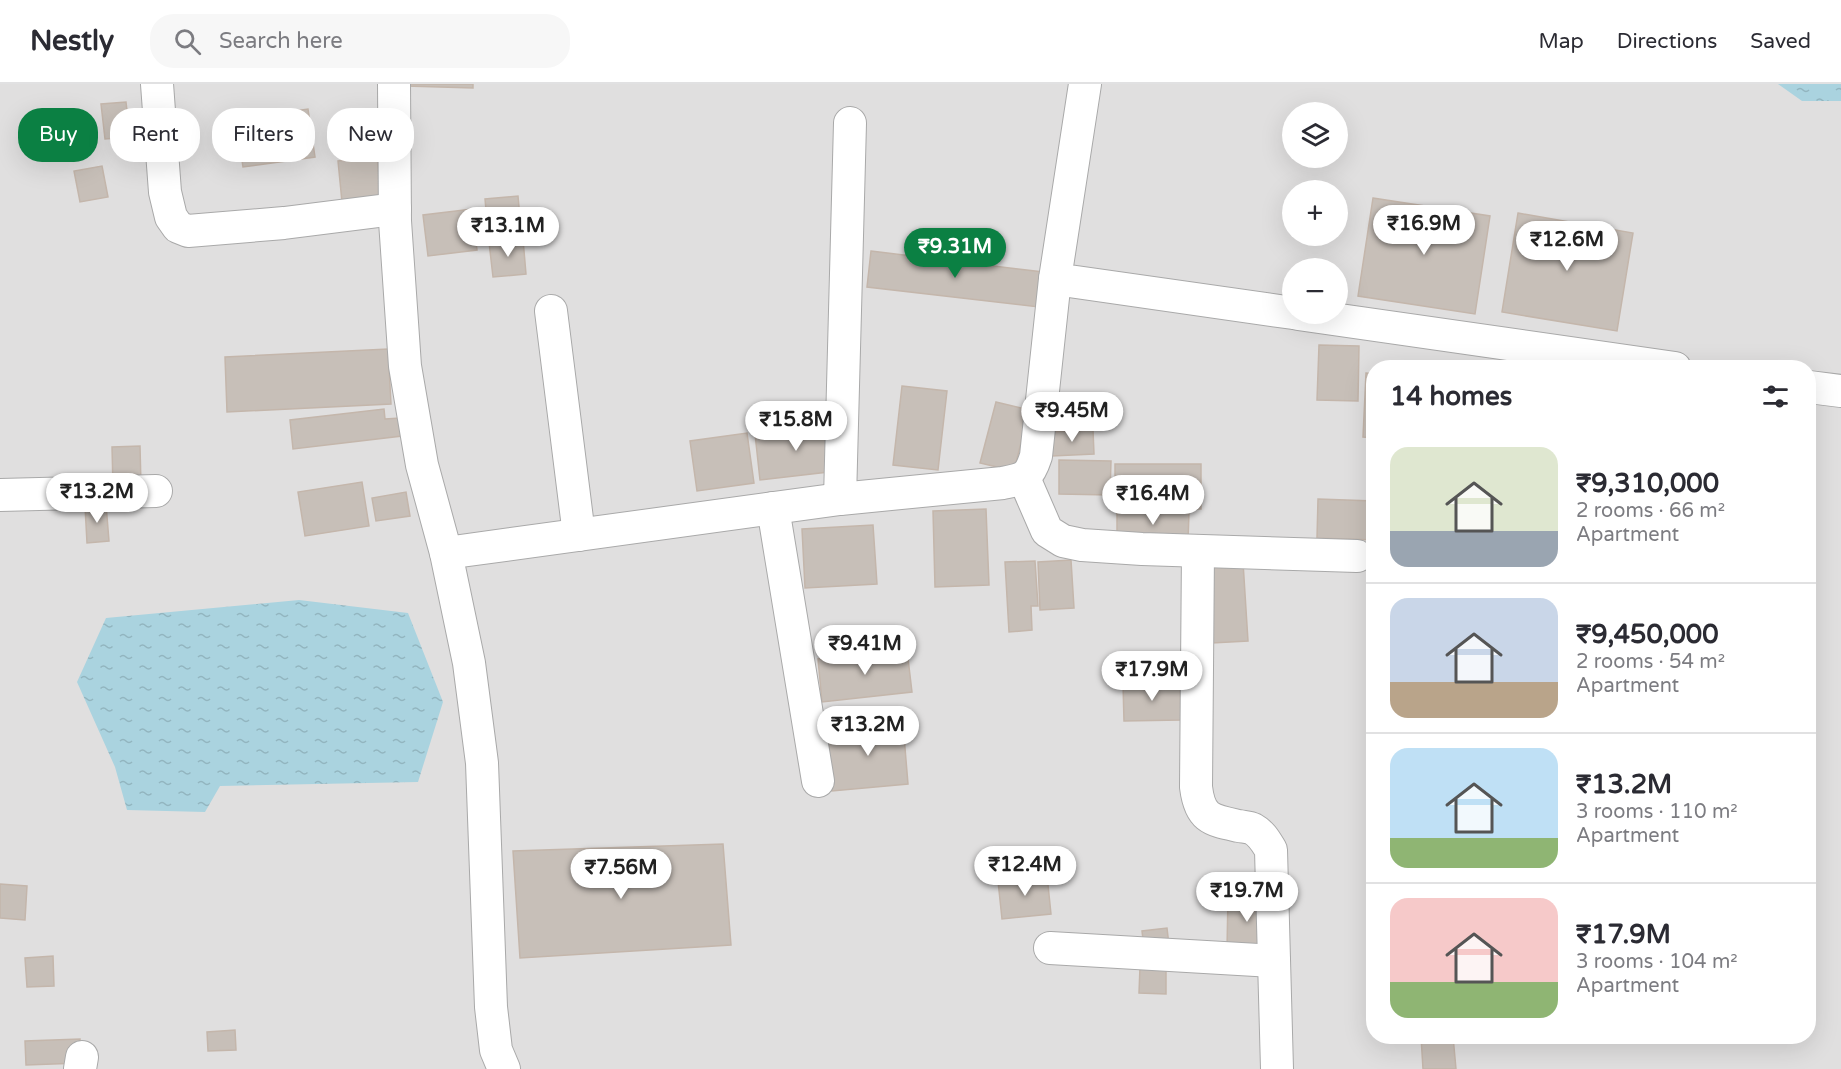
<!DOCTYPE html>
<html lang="en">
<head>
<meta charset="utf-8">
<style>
  :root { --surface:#fff; --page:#f7f7f7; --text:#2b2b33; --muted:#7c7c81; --line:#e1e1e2; --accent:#0b8043 }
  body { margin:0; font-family:"Varela Round",sans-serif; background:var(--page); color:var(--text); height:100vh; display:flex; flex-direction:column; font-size:22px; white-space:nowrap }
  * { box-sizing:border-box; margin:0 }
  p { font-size:20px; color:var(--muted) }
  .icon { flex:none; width:33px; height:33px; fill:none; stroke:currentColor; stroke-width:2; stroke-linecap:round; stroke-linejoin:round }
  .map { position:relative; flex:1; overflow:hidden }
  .side { position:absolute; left:1366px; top:276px; width:450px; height:684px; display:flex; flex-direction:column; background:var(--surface); border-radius:24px; box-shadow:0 6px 24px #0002 }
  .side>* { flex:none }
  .top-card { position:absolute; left:18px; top:24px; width:570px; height:54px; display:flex; gap:12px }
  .tools { position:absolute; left:1282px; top:18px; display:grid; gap:12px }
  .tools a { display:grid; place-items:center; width:66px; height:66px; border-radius:50%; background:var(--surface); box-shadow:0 6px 24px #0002; font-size:30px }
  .price { position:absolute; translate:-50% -51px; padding:0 14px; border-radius:21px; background:#fff; color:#222; font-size:20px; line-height:39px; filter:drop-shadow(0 2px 3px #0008) }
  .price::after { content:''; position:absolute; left:50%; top:36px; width:18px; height:14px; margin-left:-9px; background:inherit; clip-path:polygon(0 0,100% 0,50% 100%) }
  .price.current { background:var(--accent); color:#fff }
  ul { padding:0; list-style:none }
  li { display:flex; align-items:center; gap:18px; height:150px; padding:0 24px }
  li+li { border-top:2px solid var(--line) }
  li span { display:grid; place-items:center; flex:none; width:168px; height:120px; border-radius:18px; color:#555 }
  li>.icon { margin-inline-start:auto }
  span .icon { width:72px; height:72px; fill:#fffc; stroke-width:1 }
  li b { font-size:26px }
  h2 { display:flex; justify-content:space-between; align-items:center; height:72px; padding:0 24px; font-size:26px }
  .chip { padding:0 21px; border-radius:24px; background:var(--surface); box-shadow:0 6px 24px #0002; font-size:21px; line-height:54px }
  .chip.current { background:var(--accent); color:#fff }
  header { display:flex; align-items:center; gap:36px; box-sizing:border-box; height:84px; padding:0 30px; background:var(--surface); border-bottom:2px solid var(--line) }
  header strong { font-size:28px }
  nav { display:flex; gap:33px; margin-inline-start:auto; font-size:21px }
  .search { width:420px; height:54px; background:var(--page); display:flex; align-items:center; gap:15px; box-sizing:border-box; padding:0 21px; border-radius:24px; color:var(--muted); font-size:22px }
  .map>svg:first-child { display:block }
</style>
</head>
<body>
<header>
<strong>Nestly</strong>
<div class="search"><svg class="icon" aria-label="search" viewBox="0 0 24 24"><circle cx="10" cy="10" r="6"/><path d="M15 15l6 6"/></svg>Search here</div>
<nav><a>Map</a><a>Directions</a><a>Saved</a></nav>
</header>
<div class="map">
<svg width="1841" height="985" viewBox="0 0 1841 985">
  <defs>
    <pattern id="water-ripples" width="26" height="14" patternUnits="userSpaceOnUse" patternTransform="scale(1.5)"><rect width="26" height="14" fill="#aad3df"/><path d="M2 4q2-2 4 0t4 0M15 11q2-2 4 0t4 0" fill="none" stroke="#92b5bf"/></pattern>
  </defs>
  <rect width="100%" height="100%" fill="#f2efe9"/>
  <path fill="#e0dfdf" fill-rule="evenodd" d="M0 0H1841V985H0ZM1293 28H1338V74H1293ZM1293 106H1338V152H1293ZM1293 184H1338V230H1293ZM1374 284H1809V952H1374Z"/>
  <g fill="url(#water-ripples)">
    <path d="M1778 0H1841V17H1802Z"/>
    <path d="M299 516 408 529 443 618 418 698 220 702 205 728 127 726 115 683 77 598 106 534Z"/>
  </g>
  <g fill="#c7bfb8" stroke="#c4b6ab" stroke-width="1.5">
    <path d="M406 0H473V4L406 2Z"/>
    <path d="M126 18 130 53 105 55 101 20Z"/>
    <path d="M308 25 315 73 243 83 236 35Z"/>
    <path d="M377 73 381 114 342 118 338 77Z"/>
    <path d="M102 82 108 113 80 118 74 87Z"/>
    <path d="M518 112 521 145 488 148 485 115Z"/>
    <path d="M1373 114 1490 132 1475 230 1358 212Z"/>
    <path d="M472 125 477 166 428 172 423 131Z"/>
    <path d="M1518 129 1633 149 1617 247 1502 228Z"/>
    <path d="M523 155 526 190 493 193 489 158Z"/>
    <path d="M871 167 1043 188 1039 223 867 203Z"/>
    <path d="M1319 261 1359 262 1358 317 1317 316Z"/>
    <path d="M388 265 391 320 227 328 225 273Z"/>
    <path d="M1366 289 1374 290V354L1363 353Z"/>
    <path d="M902 302 947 307 938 386 893 381Z"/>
    <path d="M996 318 1029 326 1014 387 980 379Z"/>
    <path d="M384 325 385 335 400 334 402 352 293 365 290 336Z"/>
    <path d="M832 341 837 387 760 396 755 350Z"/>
    <path d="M1093 346 1094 370 1052 372 1051 348Z"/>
    <path d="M747 349 754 399 697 407 690 357Z"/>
    <path d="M140 362 141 401 113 402 112 363Z"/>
    <path d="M1059 376 1111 377 1110 411 1059 410Z"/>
    <path d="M1115 380H1201V425L1115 424Z"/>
    <path d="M362 398 369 442 305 452 298 408Z"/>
    <path d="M406 408 410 432 376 437 372 414Z"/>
    <path d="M1318 415 1374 417V456L1317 454Z"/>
    <path d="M106 420 109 457 87 459 85 422Z"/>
    <path d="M986 425 989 501 935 503 933 427Z"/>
    <path d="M1117 428 1189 429 1188 456 1117 455Z"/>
    <path d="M873 441 877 500 805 504 802 445Z"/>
    <path d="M1071 476 1074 524 1040 526 1038 478Z"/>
    <path d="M1035 477 1038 522H1031L1032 546 1009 548 1005 478Z"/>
    <path d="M1243 478 1248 557 1212 559 1207 479Z"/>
    <path d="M907 566 912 608 822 618 818 575Z"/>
    <path d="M1180 599 1181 636 1124 637 1123 600Z"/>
    <path d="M903 640 908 700 832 707 827 647Z"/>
    <path d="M723 760 731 861 520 874 513 767Z"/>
    <path d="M1047 791 1051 830 1002 835 998 797Z"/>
    <path d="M0 800 27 802 25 836 0 834Z"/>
    <path d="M1228 812 1268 814 1267 866 1227 865Z"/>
    <path d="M1167 844 1169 861 1144 864 1142 847Z"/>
    <path d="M53 872 54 902 27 903 25 874Z"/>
    <path d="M1140 883H1166V910L1139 909Z"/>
    <path d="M235 946 236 966 208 967 207 948Z"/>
    <path d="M1421 952H1453L1456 985H1423Z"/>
    <path d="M80 955V979L26 981 25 957Z"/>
  </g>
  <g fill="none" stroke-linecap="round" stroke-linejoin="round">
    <g stroke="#a9a9a9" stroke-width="34">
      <g id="minor">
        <path d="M157 0 165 108 171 133 178 143 188 147 284 139 395 125"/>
        <path d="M394 0 395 137 405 282 422 381 446 469 469 579 482 679 491 923 496 966 504 985"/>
        <path d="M1085 0 1055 195 1293 229"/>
        <path d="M551 227 579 451"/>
        <path d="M1298 230 1675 284"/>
        <path d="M1809 303 1841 307"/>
        <path d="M1024 394 1047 447 1063 457 1082 461 1142 465 1357 472"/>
        <path d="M0 411 156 407"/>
        <path d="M840 415 850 39"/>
        <path d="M773 424 818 697"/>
        <path d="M1198 467 1196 703C1200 735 1211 736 1239 742 1244 743 1249 743 1253 745 1262 750 1266 758 1271 766L1277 985"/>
        <path d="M446 469 840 415 1003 399C1025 394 1029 394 1036 372L1055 195"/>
        <path d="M1050 864 1274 877"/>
        <path d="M80 985 82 973"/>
      </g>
    </g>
    <use href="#minor" stroke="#fff" stroke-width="32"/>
  </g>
</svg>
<div class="tools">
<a><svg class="icon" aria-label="layers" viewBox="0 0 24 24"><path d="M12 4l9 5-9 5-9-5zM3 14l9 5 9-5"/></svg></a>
<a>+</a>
<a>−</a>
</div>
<b class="price" style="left:1424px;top:172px">₹16.9M</b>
<b class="price" style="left:508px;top:174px">₹13.1M</b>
<b class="price" style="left:1567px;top:188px">₹12.6M</b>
<b class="price current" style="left:955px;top:195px">₹9.31M</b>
<b class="price" style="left:1072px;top:359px">₹9.45M</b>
<b class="price" style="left:796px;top:368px">₹15.8M</b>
<b class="price" style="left:97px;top:440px">₹13.2M</b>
<b class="price" style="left:1153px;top:442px">₹16.4M</b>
<b class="price" style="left:865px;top:592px">₹9.41M</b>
<b class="price" style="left:1152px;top:618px">₹17.9M</b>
<b class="price" style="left:868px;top:673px">₹13.2M</b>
<b class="price" style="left:1025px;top:813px">₹12.4M</b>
<b class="price" style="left:621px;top:816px">₹7.56M</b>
<b class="price" style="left:1247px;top:839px">₹19.7M</b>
<div class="top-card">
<a class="chip current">Buy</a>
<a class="chip">Rent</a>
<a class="chip">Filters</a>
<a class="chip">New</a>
</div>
<section class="side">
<h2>14 homes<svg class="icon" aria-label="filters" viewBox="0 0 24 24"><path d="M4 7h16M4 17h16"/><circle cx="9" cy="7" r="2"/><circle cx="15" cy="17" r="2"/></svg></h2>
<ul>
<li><span style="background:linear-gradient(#dfe7d0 70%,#9aa5b1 0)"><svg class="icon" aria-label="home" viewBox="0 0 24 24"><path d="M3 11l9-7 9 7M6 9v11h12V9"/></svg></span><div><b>₹9,310,000</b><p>2 rooms · 66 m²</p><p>Apartment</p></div></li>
<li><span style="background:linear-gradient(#c9d6e8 70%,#b9a48a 0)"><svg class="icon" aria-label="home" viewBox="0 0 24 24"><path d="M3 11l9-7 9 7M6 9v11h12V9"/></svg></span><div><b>₹9,450,000</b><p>2 rooms · 54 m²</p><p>Apartment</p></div></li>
<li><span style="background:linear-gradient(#bfe0f5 75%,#8fb573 0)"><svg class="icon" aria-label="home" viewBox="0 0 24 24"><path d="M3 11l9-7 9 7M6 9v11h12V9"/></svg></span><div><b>₹13.2M</b><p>3 rooms · 110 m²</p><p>Apartment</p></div></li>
<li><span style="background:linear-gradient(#f6c9c9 70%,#8fb573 0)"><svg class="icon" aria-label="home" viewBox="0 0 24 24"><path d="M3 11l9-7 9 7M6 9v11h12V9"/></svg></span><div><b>₹17.9M</b><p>3 rooms · 104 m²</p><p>Apartment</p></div></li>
</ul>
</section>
</div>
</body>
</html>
